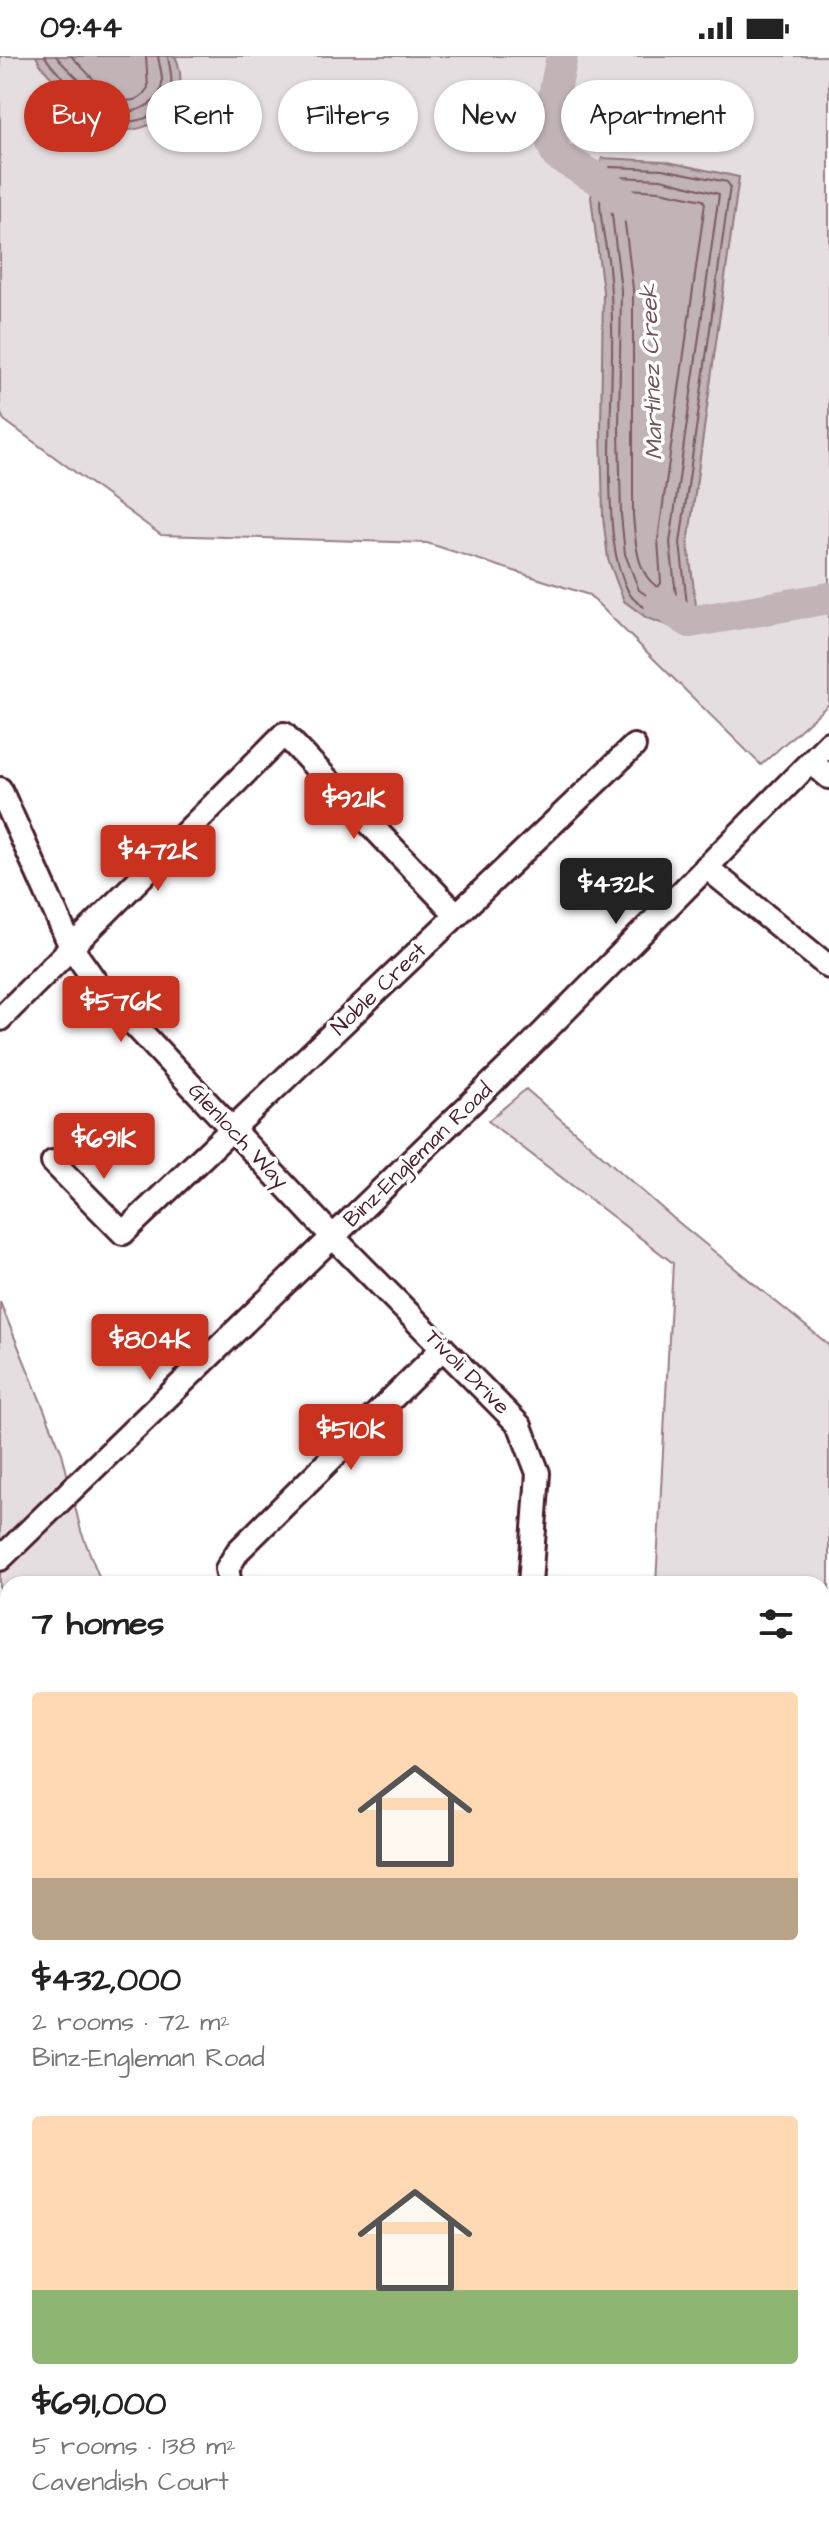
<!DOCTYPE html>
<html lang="en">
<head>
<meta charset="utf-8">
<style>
  :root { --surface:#fff; --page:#f2f2f2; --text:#222; --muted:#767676; --accent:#c8321e }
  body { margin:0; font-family:"Architects Daughter",sans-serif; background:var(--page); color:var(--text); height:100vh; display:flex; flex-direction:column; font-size:30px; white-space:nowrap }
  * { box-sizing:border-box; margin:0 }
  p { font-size:26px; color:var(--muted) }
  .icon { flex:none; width:44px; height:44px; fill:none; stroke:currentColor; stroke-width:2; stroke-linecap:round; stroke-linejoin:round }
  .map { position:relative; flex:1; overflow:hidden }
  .sheet { position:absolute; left:0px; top:1520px; width:830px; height:962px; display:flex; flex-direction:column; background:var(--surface); border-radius:24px 24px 0 0; box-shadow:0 2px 6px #0004 }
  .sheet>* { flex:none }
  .top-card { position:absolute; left:24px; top:24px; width:782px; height:72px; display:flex; gap:16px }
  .price { position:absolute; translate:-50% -68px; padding:0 18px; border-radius:8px; background:var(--accent); color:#fff; font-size:26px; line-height:52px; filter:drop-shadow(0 2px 4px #0008) }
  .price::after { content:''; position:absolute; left:50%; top:48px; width:24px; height:18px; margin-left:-12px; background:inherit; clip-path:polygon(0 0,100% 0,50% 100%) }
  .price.current { background:#222; color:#fff }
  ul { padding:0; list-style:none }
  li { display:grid; align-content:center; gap:16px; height:424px; padding:0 32px }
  li span { display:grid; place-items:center; height:248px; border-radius:8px; color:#555 }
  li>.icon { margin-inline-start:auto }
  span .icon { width:144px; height:144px; fill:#fffc; stroke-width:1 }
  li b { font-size:34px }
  h2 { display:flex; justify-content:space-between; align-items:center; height:96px; padding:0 32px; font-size:34px }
  .pill { padding:0 28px; border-radius:36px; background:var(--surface); box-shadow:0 2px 6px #0004; font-size:28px; line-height:72px }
  .pill.current { background:var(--accent); color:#fff }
  .status { display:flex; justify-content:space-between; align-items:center; height:56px; padding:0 40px; background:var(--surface); direction:ltr }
  .status svg { height:22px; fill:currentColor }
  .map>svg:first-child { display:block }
</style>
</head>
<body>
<div class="status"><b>09:44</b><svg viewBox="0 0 49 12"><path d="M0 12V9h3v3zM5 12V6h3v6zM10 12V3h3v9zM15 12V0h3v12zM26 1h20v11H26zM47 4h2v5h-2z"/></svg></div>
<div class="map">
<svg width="829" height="2481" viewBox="0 0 829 2481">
  <rect width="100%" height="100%" fill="#fff"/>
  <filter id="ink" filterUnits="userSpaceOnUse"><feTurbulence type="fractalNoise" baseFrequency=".0125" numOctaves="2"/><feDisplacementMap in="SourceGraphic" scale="16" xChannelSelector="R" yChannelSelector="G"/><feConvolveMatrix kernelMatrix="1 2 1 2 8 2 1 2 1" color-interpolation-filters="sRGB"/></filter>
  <g filter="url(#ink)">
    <g fill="#e5dee0" stroke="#987e86" stroke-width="2">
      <path d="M0 0H829V648L761 709 589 539 427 487 161 479 4 364 0 356Z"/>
      <path d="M526 1033 672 1161 829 1289V1664L822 1667V1528H656L673 1207 488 1065Z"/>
      <path d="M0 1246 62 1397 81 1475 102 1528H8V1669L0 1650Z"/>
      <path d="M822 1881 829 1886V2481H774L769 2474H822Z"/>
      <path d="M337 2474H477L480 2481H339Z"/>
    </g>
    <g fill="#c1b3b6" stroke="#91787e" stroke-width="2">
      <path d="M36 0H175C196 43 153 84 110 72 89 67 76 48 63 33 53 22 42 15 36 0Z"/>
      <path d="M602 102 663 105 739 121 688 488 698 565 675 572 647 562 624 545 608 503 603 461 601 374 603 235 591 141Z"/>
    </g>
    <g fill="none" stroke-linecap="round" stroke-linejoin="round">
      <g stroke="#7a5a63" stroke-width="2">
        <path d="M45 0C51 12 61 19 69 28 79 40 87 52 101 59 127 74 166 63 171 31 173 20 169 10 168 0"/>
        <path d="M56 0C61 7 67 12 73 18 94 38 113 69 146 50 156 45 162 36 162 25 162 16 159 8 158 0"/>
        <path d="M71 0C89 16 124 69 148 32L146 0"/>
        <path d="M610 111 662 113 727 126 730 130 680 487 688 557 676 564C660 559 637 551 629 537 611 502 611 462 610 424 609 353 616 281 609 211 606 182 590 135 610 111Z"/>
        <path d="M618 121 661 123 719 138 670 487 677 548 673 552 656 546 639 534 625 498 621 459 619 374 621 234 610 142Z"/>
        <path d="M627 133 660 135 703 144 705 147 658 484 661 527 658 531C636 519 635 481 633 459V233L622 143Z"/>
      </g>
      <g stroke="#c1b3b6" stroke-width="32">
        <path d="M562 0 547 74 557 99 609 130 628 150"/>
        <path d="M660 547 690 566 829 542"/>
      </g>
      <g stroke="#4a1f2b" stroke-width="28">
        <g id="minor">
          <path d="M811 706 829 721"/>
          <path d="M0 733 71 891 100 932 333 1181 520 1370 538 1417 530 1528"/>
          <path d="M706 811 829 911"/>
          <path d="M0 963 284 678 457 859"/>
          <path d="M53 1106 123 1177 634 690"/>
          <path d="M0 1503 528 992 829 687"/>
          <path d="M230 1528 227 1513 238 1495 443 1292"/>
          <path d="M0 1851 8 1865"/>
          <path d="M2 1963 8 1949"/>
          <path d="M0 2250 8 2246"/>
          <path d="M301 2474 304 2481"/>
          <path d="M616 2474 619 2481"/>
          <path d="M35 2481 52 2474"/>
        </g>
      </g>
      <path stroke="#4a1f2b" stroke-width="3" stroke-dasharray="8 6" stroke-linecap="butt" d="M822 2355 829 2371"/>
      <use href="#minor" stroke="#fff" stroke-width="22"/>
    </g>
  </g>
  <g text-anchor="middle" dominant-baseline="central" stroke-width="7" stroke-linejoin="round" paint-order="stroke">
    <g font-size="22" fill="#4a1f2b" stroke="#fff">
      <text transform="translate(379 933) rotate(-44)">Noble Crest</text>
      <text transform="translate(238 1080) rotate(47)">Glenloch Way</text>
      <text transform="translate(418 1099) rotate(-44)">Binz-Engleman Road</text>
      <text transform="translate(467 1316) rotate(45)">Tivoli Drive</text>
    </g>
    <g font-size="24" font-style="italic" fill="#74535c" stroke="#fff">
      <text transform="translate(652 316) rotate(-92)">Martinez Creek</text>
    </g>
  </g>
</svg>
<b class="price" style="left:354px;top:785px">$921K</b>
<b class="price" style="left:158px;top:837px">$472K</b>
<b class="price current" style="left:616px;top:870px">$432K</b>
<b class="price" style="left:121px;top:988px">$576K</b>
<b class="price" style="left:104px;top:1125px">$691K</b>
<b class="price" style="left:150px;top:1326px">$804K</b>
<b class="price" style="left:351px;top:1416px">$510K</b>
<div class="top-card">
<a class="pill current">Buy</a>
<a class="pill">Rent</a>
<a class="pill">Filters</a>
<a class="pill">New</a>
<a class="pill">Apartment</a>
</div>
<section class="sheet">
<h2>7 homes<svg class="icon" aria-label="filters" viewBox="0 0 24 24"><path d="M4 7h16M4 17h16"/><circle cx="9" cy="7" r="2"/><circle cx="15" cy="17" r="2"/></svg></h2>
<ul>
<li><span style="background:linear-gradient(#ffd9b3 75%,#b9a48a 0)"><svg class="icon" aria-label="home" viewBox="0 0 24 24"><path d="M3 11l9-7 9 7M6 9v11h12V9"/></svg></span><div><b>$432,000</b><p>2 rooms · 72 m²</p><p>Binz-Engleman Road</p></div></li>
<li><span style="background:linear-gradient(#ffd9b3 70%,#8fb573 0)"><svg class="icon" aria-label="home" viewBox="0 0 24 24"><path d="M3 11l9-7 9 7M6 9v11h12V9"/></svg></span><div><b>$691,000</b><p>5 rooms · 138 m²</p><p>Cavendish Court</p></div></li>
</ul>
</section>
</div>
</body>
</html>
